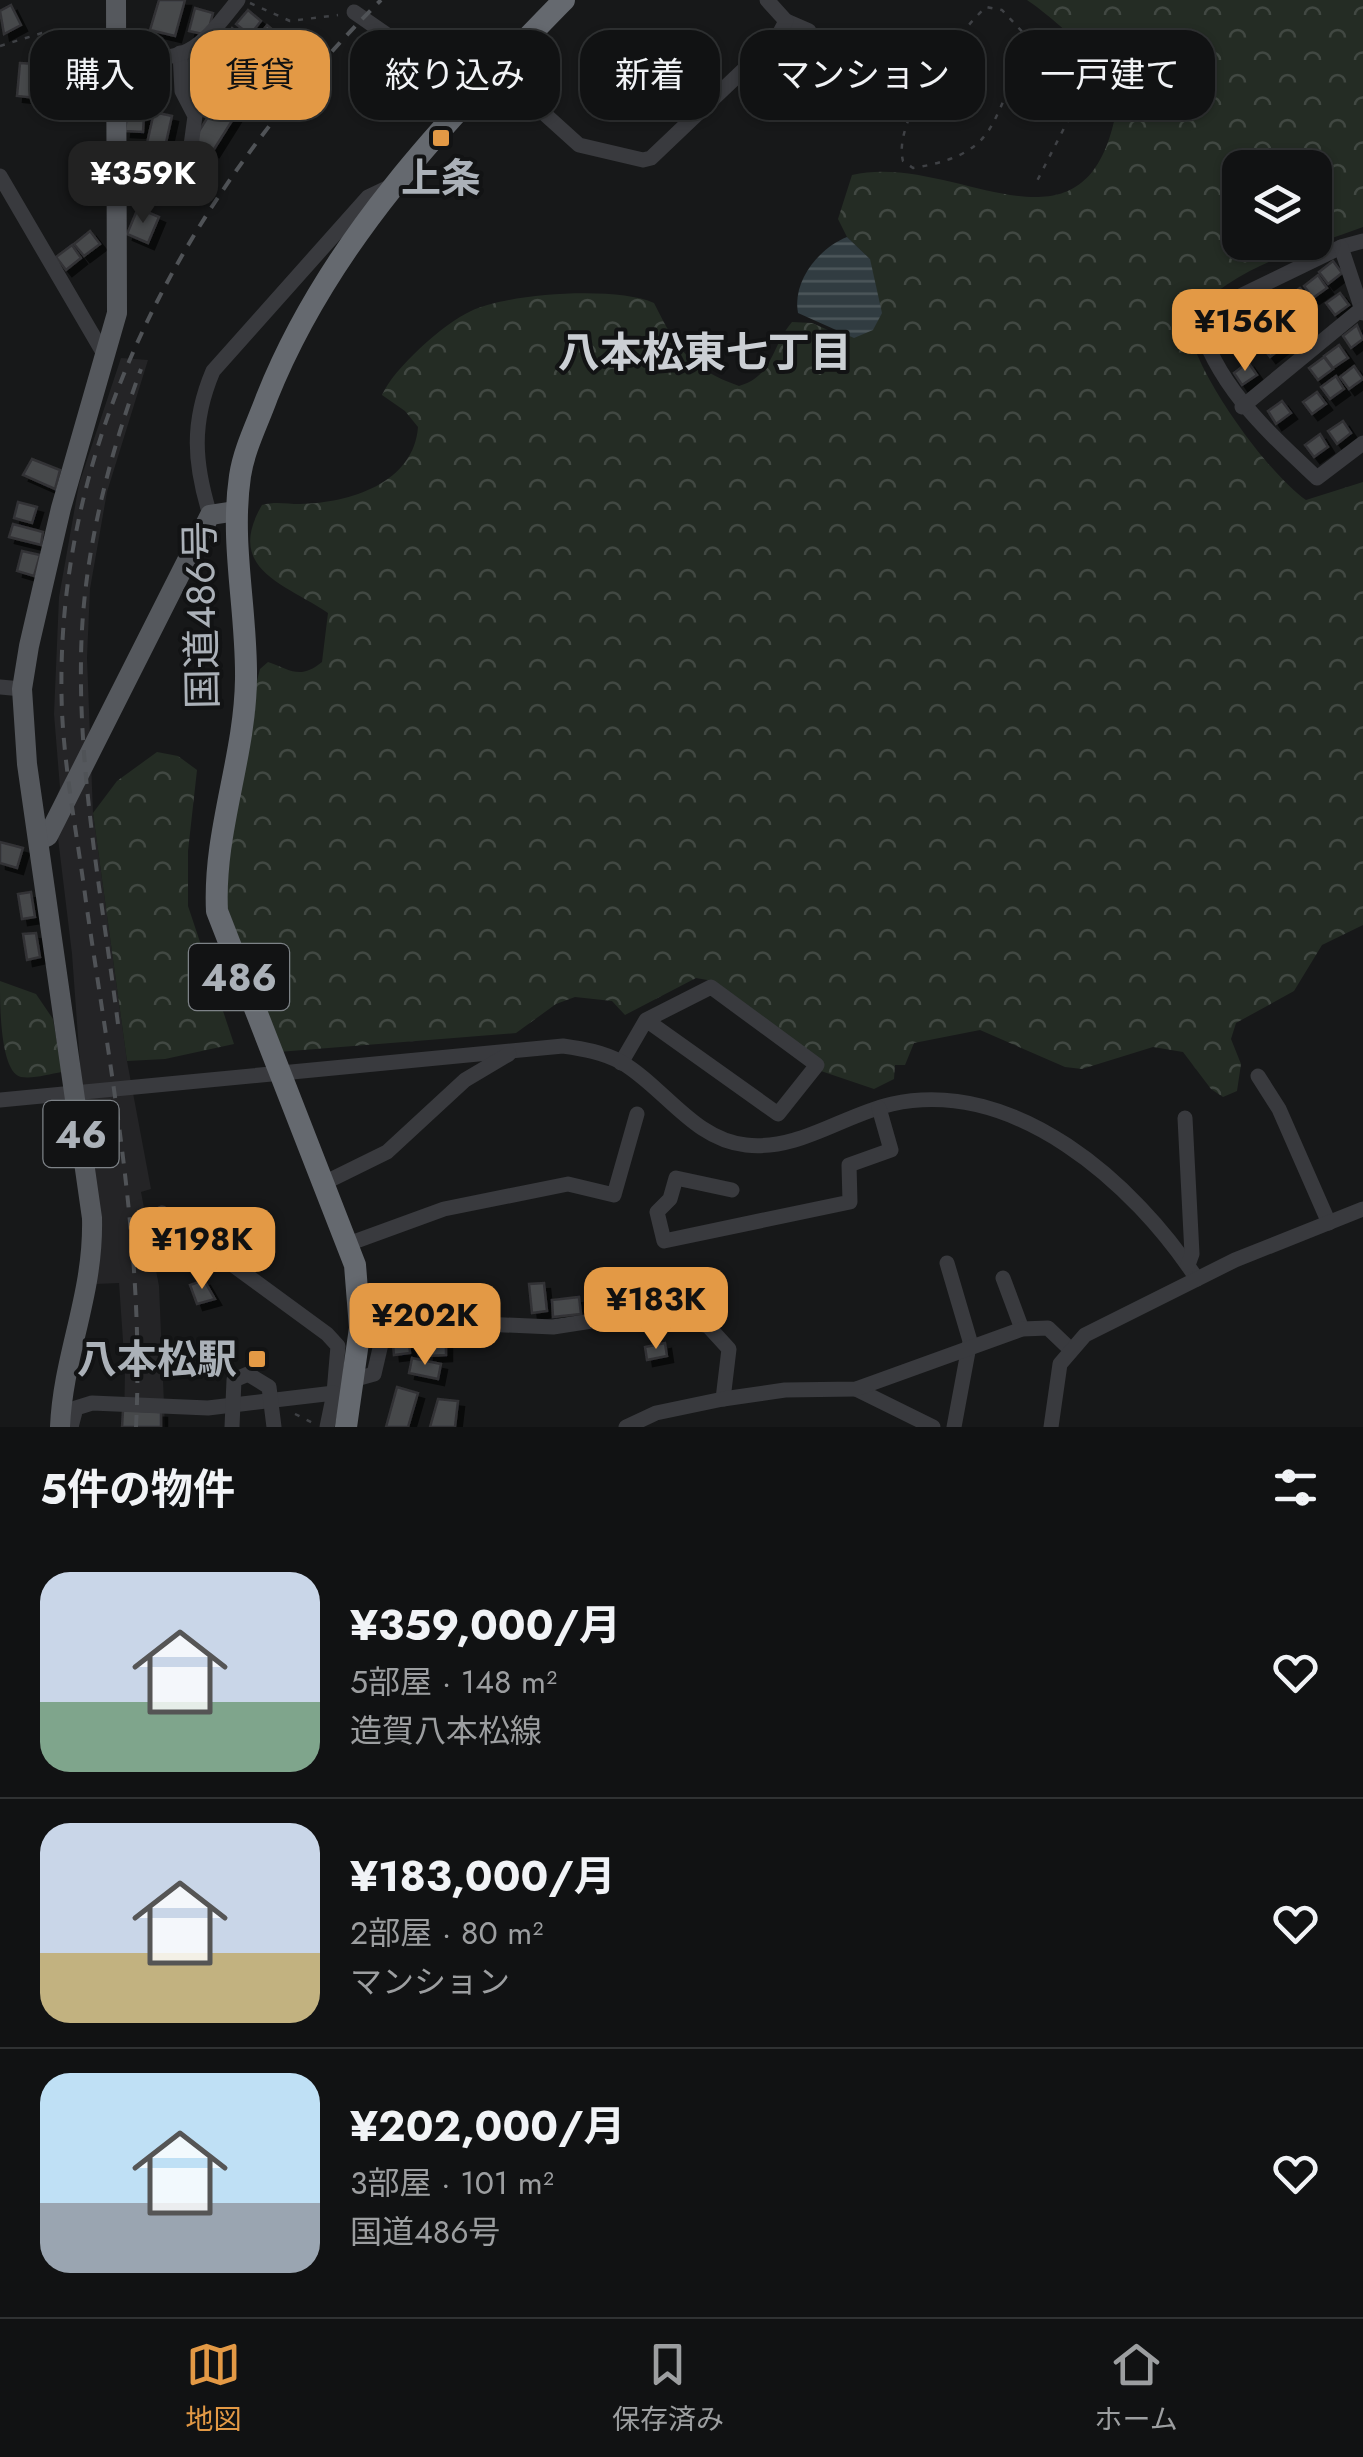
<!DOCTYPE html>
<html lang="ja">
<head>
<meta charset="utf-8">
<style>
  :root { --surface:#111213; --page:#1e2021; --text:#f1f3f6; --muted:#9c9ea0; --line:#303233; --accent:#e39945 }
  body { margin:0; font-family:Jost,"Noto Sans JP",sans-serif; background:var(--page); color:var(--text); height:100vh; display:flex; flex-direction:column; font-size:38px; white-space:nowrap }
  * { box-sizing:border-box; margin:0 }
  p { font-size:32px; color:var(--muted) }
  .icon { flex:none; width:55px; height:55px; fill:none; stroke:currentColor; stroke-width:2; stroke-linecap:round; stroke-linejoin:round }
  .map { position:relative; height:1427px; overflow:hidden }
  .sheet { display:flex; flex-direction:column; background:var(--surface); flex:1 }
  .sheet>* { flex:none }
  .hud { position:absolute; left:30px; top:30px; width:1305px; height:90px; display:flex; gap:20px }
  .fabs { position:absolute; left:1222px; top:150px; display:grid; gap:20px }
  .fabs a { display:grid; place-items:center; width:110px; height:110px; border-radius:20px; background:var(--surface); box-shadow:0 2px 8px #0004,0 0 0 2px var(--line); font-size:50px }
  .price { position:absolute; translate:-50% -85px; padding:0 22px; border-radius:20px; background:var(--accent); color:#111; font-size:32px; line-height:65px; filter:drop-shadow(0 2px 5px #0008) }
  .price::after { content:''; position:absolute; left:50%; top:60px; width:30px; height:22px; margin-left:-15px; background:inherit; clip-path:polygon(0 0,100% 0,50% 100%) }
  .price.on { background:#222; color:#fff }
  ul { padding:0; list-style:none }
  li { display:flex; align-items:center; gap:30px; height:250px; padding:0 40px }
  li+li { border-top:2px solid var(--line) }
  li span { display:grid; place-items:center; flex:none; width:280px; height:200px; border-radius:30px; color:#555 }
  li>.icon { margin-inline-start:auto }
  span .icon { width:120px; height:120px; fill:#fffc; stroke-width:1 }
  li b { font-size:42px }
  h2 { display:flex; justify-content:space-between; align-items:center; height:120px; padding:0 40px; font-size:42px }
  .chip { padding:0 35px; border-radius:30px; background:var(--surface); box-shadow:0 2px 8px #0004,0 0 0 2px var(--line); font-size:35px; line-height:90px }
  .chip.on { background:var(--accent); color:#111 }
  .tabs { display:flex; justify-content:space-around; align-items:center; height:140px; border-top:2px solid var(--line); background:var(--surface); font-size:28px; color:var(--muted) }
  .tabs a { display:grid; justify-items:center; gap:5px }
  .tabs .on { color:var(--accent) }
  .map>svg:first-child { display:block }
</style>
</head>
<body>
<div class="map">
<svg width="1363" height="1427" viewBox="0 0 1363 1427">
  <defs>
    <pattern id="forest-crowns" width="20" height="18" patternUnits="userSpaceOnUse" patternTransform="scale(2.5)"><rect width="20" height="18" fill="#242c24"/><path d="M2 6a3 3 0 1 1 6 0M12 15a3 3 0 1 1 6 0" fill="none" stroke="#414842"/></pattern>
    <pattern id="water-rules" width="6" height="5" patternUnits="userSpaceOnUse" patternTransform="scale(2.5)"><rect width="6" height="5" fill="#313c41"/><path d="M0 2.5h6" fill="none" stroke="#4c565a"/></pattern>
    <filter id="shadow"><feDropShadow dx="6" dy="6" stdDeviation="0" flood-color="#0009"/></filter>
  </defs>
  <rect width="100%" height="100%" fill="#171819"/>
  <path fill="#242426" d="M121 358 148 360 107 492 90 589 87 658 93 813 127 1061 151 1189 141 1192 159 1286 165 1427H124L125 1370 119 1283 96 1284 72 954 54 805 60 788 54 714 59 597 79 484Z"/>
  <g fill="url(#forest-crowns)" fill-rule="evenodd">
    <path d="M1027 0H1363V227C1296 252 1236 265 1187 319 1190 367 1267 473 1306 500L1363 482V925L1322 945 1294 991 1236 1023 1231 1039 1241 1064 1237 1091 1223 1097 1211 1089 1183 1052 1153 1047 1082 1069 1065 1067 980 1030 914 1043 905 1065H895L894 1079 874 1089 815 1069 713 981 696 978 625 1015 612 1001 575 997 556 1004 516 1033 278 1052 222 892 246 725 260 669 268 662C291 670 300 680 322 662L328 613C286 584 224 570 262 505 276 501 286 504 300 504 350 503 414 483 418 427L405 411 382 395C393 369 444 323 471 311 509 293 616 286 654 303 677 349 689 368 739 386 774 376 771 346 792 322L812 323 837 334 870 259 847 237 838 219 852 175C954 151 1082 271 1115 117 1123 77 1058 21 1027 0ZM1240 168H1315V242H1240Z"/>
    <path d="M157 752 178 756 197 770 188 851V906L234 1044 165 1059 127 1061 93 813 117 781Z"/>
    <path d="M0 981 36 994 53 1019 62 1072C49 1074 34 1079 21 1077 0 1072 0 1006 0 981Z"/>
  </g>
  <path fill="url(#water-rules)" d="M847 237 870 259 882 313 873 330 854 338 798 313C792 281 819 248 847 237Z"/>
  <g fill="#47484c" stroke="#323235" stroke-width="2.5" filter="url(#shadow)">
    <path d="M159 0H185L175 36 150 30Z"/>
    <path d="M11 5 21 25 4 34 0 11Z"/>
    <path d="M195 8 213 13 207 35 189 31Z"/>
    <path d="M248 10 261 21 250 35 236 24Z"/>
    <path d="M267 25 281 37 270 50 256 39Z"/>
    <path d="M232 28 246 39 231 58 217 48Z"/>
    <path d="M252 45 266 56 251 75 237 65Z"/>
    <path d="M20 63 37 64 35 80 48 81 46 99 17 96Z"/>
    <path d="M216 104 235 116 213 151 194 139Z"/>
    <path d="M154 112 172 116 163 156 145 152Z"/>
    <path d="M127 114 144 115 143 132 125 131Z"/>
    <path d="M152 163 169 166 164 190 147 187Z"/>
    <path d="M138 208 159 217 148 243 127 234Z"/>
    <path d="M90 231 100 244 84 256 74 244Z"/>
    <path d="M72 245 81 258 66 270 56 257Z"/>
    <path d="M1333 261 1342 273 1328 284 1319 272Z"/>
    <path d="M1318 275 1327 288 1313 298 1304 286Z"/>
    <path d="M1300 288 1309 300 1295 310 1286 298Z"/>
    <path d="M1340 293 1349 305 1335 315 1326 303Z"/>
    <path d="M1281 300 1290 312 1276 322 1267 310Z"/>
    <path d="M1256 311 1265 324 1250 334 1242 322Z"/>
    <path d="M1298 321 1307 333 1293 344 1284 332Z"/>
    <path d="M1357 325 1363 339 1351 348 1343 336Z"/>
    <path d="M1275 334 1284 346 1270 357 1261 345Z"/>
    <path d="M1339 345 1348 358 1333 368 1324 356Z"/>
    <path d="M1324 357 1333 369 1318 380 1309 368Z"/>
    <path d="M1248 362 1257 375 1242 385 1234 373Z"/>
    <path d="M1354 366 1363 379 1349 389 1340 377Z"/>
    <path d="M1336 376 1344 389 1330 399 1321 387Z"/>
    <path d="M1317 392 1326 404 1312 414 1303 402Z"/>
    <path d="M1282 401 1291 413 1276 424 1268 411Z"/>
    <path d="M1343 421 1351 433 1337 444 1328 431Z"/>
    <path d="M1320 434 1328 447 1314 457 1305 445Z"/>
    <path d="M32 459 60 470 55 489 23 475Z"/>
    <path d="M18 502 37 507 32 523 14 518Z"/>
    <path d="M13 524 43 532 41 545 9 537Z"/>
    <path d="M22 551 40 555 34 576 17 571Z"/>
    <path d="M0 842 23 848 17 868 0 863Z"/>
    <path d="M31 892 35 917 22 919 18 894Z"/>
    <path d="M36 933 40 957 27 960 23 934Z"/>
    <path d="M204 1280 215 1299 197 1304 190 1285Z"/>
    <path d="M544 1283 547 1311 532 1313 529 1284Z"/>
    <path d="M579 1297 581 1314 553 1317 552 1300Z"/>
    <rect x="413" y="1327" width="20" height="16"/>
    <path d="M446 1331V1355L428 1356V1346H436L435 1332Z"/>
    <path d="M408 1332 410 1353 394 1355 392 1334Z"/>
    <path d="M665 1343 667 1356 647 1360 645 1347Z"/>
    <path d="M412 1358 441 1364 438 1379 409 1373Z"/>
    <path d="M397 1387 418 1393 408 1427H386Z"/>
    <path d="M438 1399 458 1401 455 1427H430Z"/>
    <path d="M123 1410 161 1412V1427H122Z"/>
  </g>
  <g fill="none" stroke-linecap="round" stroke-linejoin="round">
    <g stroke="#3f4145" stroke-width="2.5" stroke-dasharray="5 8" stroke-linecap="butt">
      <path d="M250 3 290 21 338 15"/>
      <path d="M820 36 924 86"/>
      <path d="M0 46 42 33 100 41"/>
      <path d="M1036 47C983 109 1013 152 913 168L903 161C892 120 955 36 986 7L1002 10 1081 95 1037 181"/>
      <path d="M295 1414 315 1424"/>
    </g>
    <g stroke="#393a3e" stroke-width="15">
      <path d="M354 12 416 55 463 104"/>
      <path d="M786 21 809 31"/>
      <path d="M180 53 182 91 195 116 189 160"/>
      <path d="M116 60C189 59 194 56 238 0"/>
      <path d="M496 70 579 145 643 160 651 158 777 38 786 21 767 0"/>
      <path d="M0 176 104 354"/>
      <path d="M1363 241 1341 247 1197 317C1217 387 1266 430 1317 478L1363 443"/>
      <path d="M1341 247 1363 313"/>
      <path d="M1242 407 1360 310"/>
      <path d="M210 515C194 463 191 423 213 371L368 197 389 187"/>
      <path d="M0 687 22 689"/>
      <path d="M621 1063 646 1020 711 987 817 1065 778 1114 646 1020"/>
      <path d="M1258 1076 1279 1109 1329 1223"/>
      <path d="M0 1100 563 1046C584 1049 602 1052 621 1062 664 1087 694 1140 746 1145 799 1151 843 1115 892 1104 1015 1077 1134 1183 1197 1279"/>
      <path d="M1185 1118 1192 1254 1188 1265"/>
      <path d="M326 1182 387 1152 465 1080 509 1054"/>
      <path d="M732 1190 676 1178 670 1199 657 1212 664 1241 850 1202 849 1165 891 1150 879 1108"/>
      <path d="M162 1213 327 1334 338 1346 334 1393"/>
      <path d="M348 1244 444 1209 568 1184 614 1195 637 1114"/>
      <path d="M947 1263 970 1341 954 1427"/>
      <path d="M1003 1278 1022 1329"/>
      <path d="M356 1379 374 1374 384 1331 414 1321 553 1327 611 1318 670 1317 708 1326 729 1349 723 1399"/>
      <path d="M856 1389 933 1427"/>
      <path d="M71 1427 76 1408 92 1403 208 1408 334 1393 327 1427"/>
      <path d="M232 1427 234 1380 248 1374 269 1387 274 1427"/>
      <path d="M626 1427 656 1413 723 1399 785 1390 856 1389 1022 1329 1048 1328 1070 1349"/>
      <path d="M1051 1427 1060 1364 1085 1335 1235 1260 1363 1209"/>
    </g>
    <g stroke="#55585d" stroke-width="20">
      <path d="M39 840 48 836 210 515 236 511"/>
      <path d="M60 1427C63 1355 94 1295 92 1218L27 764 22 689 29 646 61 508 117 313 116 0"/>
    </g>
    <path stroke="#65696f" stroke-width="22" d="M346 1427 360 1328 355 1265 217 911C213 832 245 758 246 679 247 610 230 544 240 476 244 449 258 422 267 397 330 239 448 119 564 0"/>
    <g stroke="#505357" stroke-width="4" stroke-dasharray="12 10" stroke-linecap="butt">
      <path d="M118 1024C103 904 79 781 81 659 82 560 107 462 141 369"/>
      <path d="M136 1427C145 1252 111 1075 86 902 78 840 65 775 62 712 51 437 191 189 381 0"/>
    </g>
  </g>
  <g fill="#e39945" stroke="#121314" stroke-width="4">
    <rect x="431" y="128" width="20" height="20" rx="5"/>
    <rect x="247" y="1349" width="20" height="20" rx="5"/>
  </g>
  <g text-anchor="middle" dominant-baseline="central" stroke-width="8" stroke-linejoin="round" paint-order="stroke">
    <g fill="#121314" stroke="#7d8287" stroke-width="2.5">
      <rect x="189" y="944" width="100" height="66" rx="8"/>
      <rect x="43.5" y="1101" width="75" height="66" rx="8"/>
    </g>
    <g font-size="38" font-weight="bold" fill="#abb1b8">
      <text x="239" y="977">486</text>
      <text x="81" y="1134">46</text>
    </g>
    <g font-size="40" font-weight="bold" fill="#abb1b8" stroke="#121314">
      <text x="441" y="178">上条</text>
      <text x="237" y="1359" text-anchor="end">八本松駅</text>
    </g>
    <g font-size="40" fill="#abb1b8" stroke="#121314">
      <text transform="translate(201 615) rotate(-91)">国道486号</text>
    </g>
    <g font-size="42" font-weight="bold" fill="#cbcfd4" stroke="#121314">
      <text x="705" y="352">八本松東七丁目</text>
    </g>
  </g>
</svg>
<div class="fabs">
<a><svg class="icon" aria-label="layers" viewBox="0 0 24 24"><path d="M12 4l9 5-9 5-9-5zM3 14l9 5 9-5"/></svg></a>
</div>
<b class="price on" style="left:143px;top:226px">¥359K</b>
<b class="price" style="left:1245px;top:374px">¥156K</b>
<b class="price" style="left:202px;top:1292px">¥198K</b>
<b class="price" style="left:656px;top:1352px">¥183K</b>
<b class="price" style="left:425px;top:1368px">¥202K</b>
<div class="hud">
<a class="chip">購入</a>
<a class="chip on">賃貸</a>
<a class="chip">絞り込み</a>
<a class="chip">新着</a>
<a class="chip">マンション</a>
<a class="chip">一戸建て</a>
</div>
</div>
<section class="sheet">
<h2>5件の物件<svg class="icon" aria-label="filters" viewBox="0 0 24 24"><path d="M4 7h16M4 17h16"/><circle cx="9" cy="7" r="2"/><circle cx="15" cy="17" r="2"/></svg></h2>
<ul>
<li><span style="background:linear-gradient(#c9d6e8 65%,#7fa58c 0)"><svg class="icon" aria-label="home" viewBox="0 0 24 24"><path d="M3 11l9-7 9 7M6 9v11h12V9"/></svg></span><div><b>¥359,000/月</b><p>5部屋 · 148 m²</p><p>造賀八本松線</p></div><svg class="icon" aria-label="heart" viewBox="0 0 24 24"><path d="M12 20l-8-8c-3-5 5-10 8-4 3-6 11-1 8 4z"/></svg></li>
<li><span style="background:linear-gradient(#c9d6e8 65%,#c2b280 0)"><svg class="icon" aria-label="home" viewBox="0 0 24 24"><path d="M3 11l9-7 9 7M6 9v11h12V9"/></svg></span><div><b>¥183,000/月</b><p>2部屋 · 80 m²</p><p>マンション</p></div><svg class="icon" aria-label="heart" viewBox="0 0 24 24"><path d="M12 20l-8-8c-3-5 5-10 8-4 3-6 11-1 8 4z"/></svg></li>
<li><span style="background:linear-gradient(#bfe0f5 65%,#9aa5b1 0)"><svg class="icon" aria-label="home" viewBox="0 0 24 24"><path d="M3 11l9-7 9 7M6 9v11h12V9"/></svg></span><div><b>¥202,000/月</b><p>3部屋 · 101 m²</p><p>国道486号</p></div><svg class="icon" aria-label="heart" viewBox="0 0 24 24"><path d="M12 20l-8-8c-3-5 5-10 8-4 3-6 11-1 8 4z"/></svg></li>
</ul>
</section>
<nav class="tabs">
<a class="on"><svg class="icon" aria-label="map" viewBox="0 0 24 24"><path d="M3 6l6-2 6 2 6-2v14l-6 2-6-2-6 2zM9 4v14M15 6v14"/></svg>地図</a>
<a><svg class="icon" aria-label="saved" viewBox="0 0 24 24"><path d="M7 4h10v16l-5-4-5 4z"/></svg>保存済み</a>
<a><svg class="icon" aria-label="home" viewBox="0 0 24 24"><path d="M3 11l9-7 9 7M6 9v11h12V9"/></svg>ホーム</a>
</nav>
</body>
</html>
